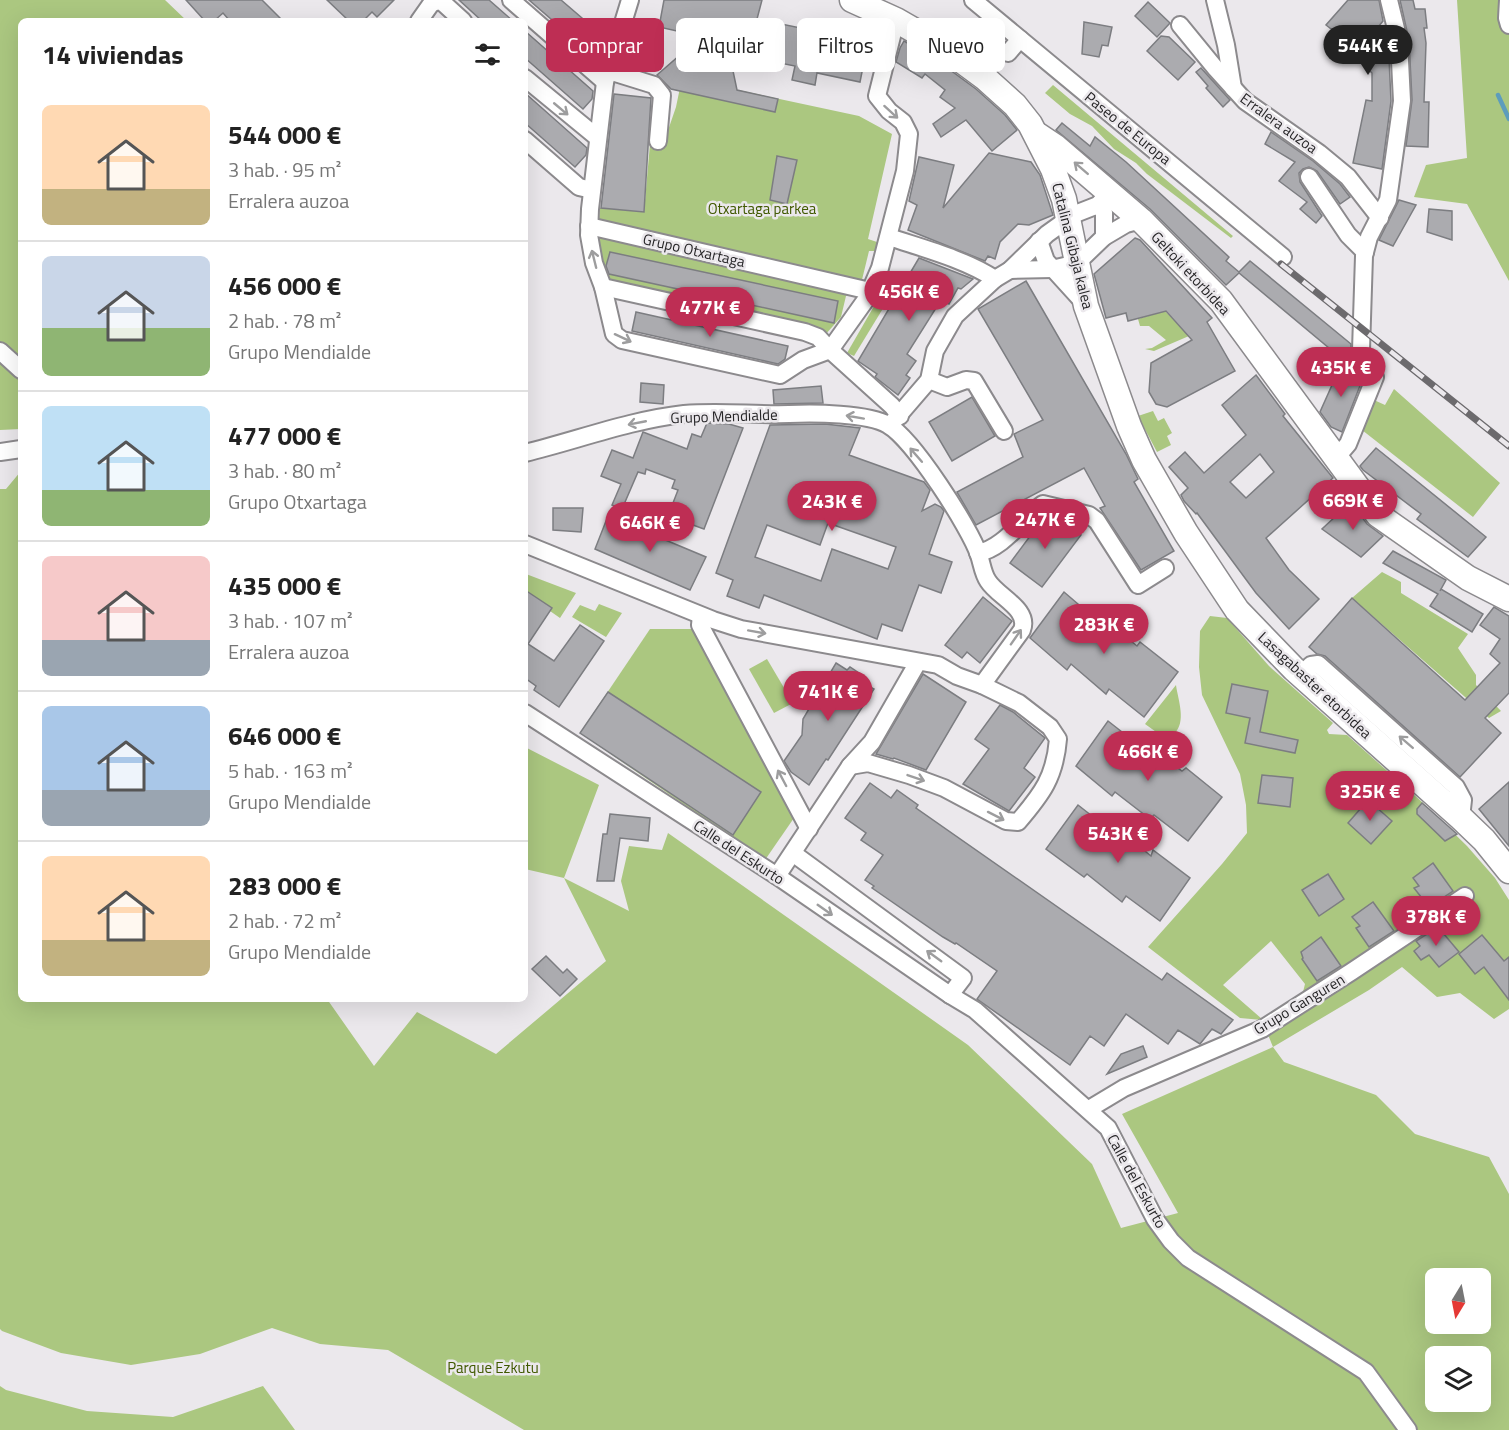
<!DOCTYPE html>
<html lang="es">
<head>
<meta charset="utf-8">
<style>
  :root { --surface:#fff; --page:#f2f2f2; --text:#222; --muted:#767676; --line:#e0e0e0; --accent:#be2e54 }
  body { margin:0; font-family:"Titillium Web",sans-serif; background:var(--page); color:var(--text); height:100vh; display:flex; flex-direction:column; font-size:22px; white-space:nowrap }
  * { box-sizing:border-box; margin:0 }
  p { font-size:20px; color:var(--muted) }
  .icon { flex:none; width:33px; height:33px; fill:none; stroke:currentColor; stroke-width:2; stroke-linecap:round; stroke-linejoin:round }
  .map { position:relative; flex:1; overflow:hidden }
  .drawer { position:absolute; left:18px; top:18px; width:510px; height:984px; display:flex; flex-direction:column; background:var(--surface); border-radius:9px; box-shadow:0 6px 24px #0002 }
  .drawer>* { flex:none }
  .hud { position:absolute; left:546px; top:18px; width:570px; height:54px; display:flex; gap:12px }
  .needle { width:39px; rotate:190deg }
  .buttons { position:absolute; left:1425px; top:1268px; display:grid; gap:12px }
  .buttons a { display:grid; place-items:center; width:66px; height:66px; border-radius:9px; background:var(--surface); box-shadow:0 6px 24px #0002; font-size:30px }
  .price { position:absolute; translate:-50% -51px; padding:0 14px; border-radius:21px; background:var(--accent); color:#fff; font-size:20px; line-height:39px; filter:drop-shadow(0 2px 3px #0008) }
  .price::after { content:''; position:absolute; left:50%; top:36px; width:18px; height:14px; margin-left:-9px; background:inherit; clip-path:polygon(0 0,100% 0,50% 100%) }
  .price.current { background:#222; color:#fff }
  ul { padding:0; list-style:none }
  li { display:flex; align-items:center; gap:18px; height:150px; padding:0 24px }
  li+li { border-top:2px solid var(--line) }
  li span { display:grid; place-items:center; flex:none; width:168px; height:120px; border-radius:9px; color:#555 }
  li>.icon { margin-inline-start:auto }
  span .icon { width:72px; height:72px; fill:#fffc; stroke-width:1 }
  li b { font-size:26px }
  h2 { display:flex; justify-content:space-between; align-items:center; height:72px; padding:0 24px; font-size:26px }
  .tag { padding:0 21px; border-radius:9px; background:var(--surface); box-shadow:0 6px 24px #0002; font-size:21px; line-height:54px }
  .tag.current { background:var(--accent); color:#fff }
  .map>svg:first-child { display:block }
</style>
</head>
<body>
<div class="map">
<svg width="1509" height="1430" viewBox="0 0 1509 1430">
  <rect width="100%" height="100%" fill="#ebe8ec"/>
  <g fill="#abc780" fill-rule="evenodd">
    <path d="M0 0H165L187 21H21V429L0 430Z"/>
    <path d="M1457 0H1509V281L1467 204 1414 197 1426 165 1467 158Z"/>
    <path d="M682 78 859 116 892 134 868 239 877 242 876 251H869L860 288 846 296 841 317 825 335 605 284 597 241 600 208 644 212 650 144 663 145 676 107Z"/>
    <path d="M1053 85 1233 236 1231 238 1147 174 1136 163 1114 149 1092 126 1070 114 1045 93Z"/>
    <path d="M885 287 893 292 854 356 847 353Z"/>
    <path d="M1165 311 1189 336 1154 351 1145 349 1152 348 1166 340 1149 326H1140L1138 319Z"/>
    <path d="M1394 389 1500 483 1473 517 1362 430 1374 400 1385 405Z"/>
    <path d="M1153 411 1158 421 1164 418 1172 433 1167 436 1171 445 1157 452 1138 416Z"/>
    <path d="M21 471V999H327L374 1066 417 1012 496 1054 606 961 564 878 525 869V747L599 785 564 878 629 911 621 881 629 846 662 850 668 833 968 1045 1092 1164 1121 1228 1178 1213 1122 1114 1273 1047 1262 1020 1240 1018 1148 947 1222 864 1247 833 1246 805 1240 774 1202 695 1199 667 1200 631 1210 616 1227 618 1269 666 1333 723 1327 730 1329 734 1347 735 1422 802 1467 846 1495 878 1509 900V1009L1494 1019 1460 993 1437 997 1402 967 1369 990 1273 1047 1284 1062 1376 1095 1415 1134 1489 1157 1509 1194V1430H524L388 1350 320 1344 272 1328 200 1354 131 1365 61 1353 2 1331 0 1329V489H6ZM1271 941 1305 984 1303 992 1262 1019 1223 985ZM1436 1278H1480V1323H1436ZM1436 1356H1480V1401H1436Z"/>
    <path d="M1382 572 1401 582V593L1468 634 1458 648 1476 675V685L1501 711 1489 718 1352 598Z"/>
    <path d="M526 574 576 593 560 618 550 611 552 608 525 590Z"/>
    <path d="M599 604 622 613 606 637 572 617 580 605 595 611Z"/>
    <path d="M650 629H697L796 815 765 860 580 733Z"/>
    <path d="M767 659 793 703 774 713 749 669Z"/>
    <path d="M1176 685C1178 700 1187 722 1174 734H1159L1145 724Z"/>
    <path d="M0 1386 6 1390 87 1411 173 1417 263 1386 295 1430H0Z"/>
  </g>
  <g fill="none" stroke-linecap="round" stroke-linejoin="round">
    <path stroke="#5d9dbc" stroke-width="4.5" d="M1498 95 1509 119"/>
  </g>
  <g fill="#ababaf" stroke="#7c7d81" stroke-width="1.5" fill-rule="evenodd">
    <path d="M186 0H262L283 21H230L223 13 214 21H205Z"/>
    <path d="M327 0H394L377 17 372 12 363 21H349Z"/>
    <path d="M459 0H489L513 21H482Z"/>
    <path d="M529 0H561L603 36 589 52Z"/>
    <path d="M664 0H762L757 19 868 42 860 82 817 73 815 85 792 80 795 66 737 54 733 71 737 90 778 99 775 112 671 89 657 75 681 54 686 33 659 27Z"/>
    <path d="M1348 0H1379L1383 21 1369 38 1389 59 1391 101 1382 169 1353 163 1366 100 1372 101V73L1350 51 1354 47 1326 25Z"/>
    <path d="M1400 0H1413L1415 9H1425L1427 28H1424L1426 43 1424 102H1429L1428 147 1406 146 1412 100 1409 40Z"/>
    <path d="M1148 2 1170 23 1157 37 1135 16Z"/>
    <path d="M1084 22 1112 27 1108 46 1102 45 1099 57 1082 54Z"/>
    <path d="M525 31 593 91 592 99 583 109 525 58Z"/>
    <path d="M1161 36 1169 37 1195 62 1178 80 1147 51Z"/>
    <path d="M904 41 935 59 976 89 1005 115 1017 130 992 151 966 120 941 137 933 124 955 108 940 97 945 90 925 74 922 78 896 62 900 48Z"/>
    <path d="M1201 68 1230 100 1223 107 1206 88 1208 86 1196 72Z"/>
    <path d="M525 93 587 148 586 155 575 167 525 123Z"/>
    <path d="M614 94 651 98 644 212 601 208Z"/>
    <path d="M1062 123 1090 146 1095 137 1126 162 1229 257 1226 261 1239 272 1250 261 1351 344V354L1347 363 1239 273 1226 285 1150 209 1056 130Z"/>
    <path d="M1271 132 1313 161 1340 184 1350 197 1340 204 1317 171 1309 167 1303 169 1299 173 1300 182 1322 216 1316 223 1300 209 1307 202 1279 181 1295 162 1265 144Z"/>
    <path d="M989 153 1031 162 1040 175 1053 215 1029 225 1018 224 1000 242 995 259 988 256 985 261 908 230 917 205 909 201 919 157 954 165 943 208Z"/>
    <path d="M777 156 797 160 787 204 770 200Z"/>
    <path d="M1399 200 1416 205 1393 246 1379 240Z"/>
    <path d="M1429 209 1452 211V240L1427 232Z"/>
    <path d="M1135 238 1140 240 1212 318 1207 322 1235 371 1167 407 1156 404 1149 392 1151 363 1192 340 1166 311 1128 321 1126 313 1106 318 1094 274Z"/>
    <path d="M610 252 838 301 834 323 609 274 606 266Z"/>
    <path d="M919 258 973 279 961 289 958 288 949 304 941 300 907 354 916 361 906 375 910 378 898 395 875 377 877 374 858 361Z"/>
    <path d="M1026 281 1126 454 1138 479 1134 482 1174 551 1141 570 1100 508 1105 506 1084 468 976 525 957 492 1023 457 1014 434 1043 420 978 309Z"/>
    <path d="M636 312 788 346 785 359 778 364 632 331Z"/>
    <path d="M1341 365 1362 374 1363 378 1342 432 1331 427 1320 412Z"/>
    <path d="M1256 375 1285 414 1283 416 1333 478 1266 538 1289 570 1319 599 1289 629 1256 593 1197 513 1196 514 1184 501 1181 495 1188 488 1169 467 1185 452 1204 473 1246 435 1222 405ZM1260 454 1274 472 1246 498 1230 482Z"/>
    <path d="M641 383 664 385 663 404 640 402Z"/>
    <path d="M821 386 823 403 774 404 773 390Z"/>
    <path d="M972 397 995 436 952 461 929 422Z"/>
    <path d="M707 423 729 424 743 428 704 529 668 516 678 490 672 488 675 480 646 469 645 474 638 472 622 509 612 505 621 484 601 476 612 450 633 458 643 432 687 449 692 434 701 437Z"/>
    <path d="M825 424 860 428 849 455 924 482 930 490 922 511 935 504 941 507 944 511 929 554 952 562 941 593 919 585 902 631 882 624 877 639 764 595 759 608 727 596 733 580 716 573 770 425ZM828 523 896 547 888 569 832 549 821 581 755 557 767 525 820 545Z"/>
    <path d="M1376 448 1486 537 1468 557 1417 519 1421 514 1363 470 1360 466Z"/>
    <path d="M1351 502 1367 524 1383 536 1361 557 1322 529Z"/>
    <path d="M553 508H583L581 532 553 530Z"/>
    <path d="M608 516 706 557 690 590 595 549Z"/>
    <path d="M1045 516 1057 525 1060 520 1081 535 1042 587 1010 563Z"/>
    <path d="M1393 551 1446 580 1440 591 1441 589 1483 614 1472 632 1430 606 1438 594 1383 563Z"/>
    <path d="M525 590 552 608 528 644 554 661 580 625 604 641 559 707 534 690 536 686 525 678Z"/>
    <path d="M1064 592 1099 622 1103 618 1137 646 1140 642 1178 672 1144 717 1109 689 1106 694 1071 664 1067 670 1030 638Z"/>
    <path d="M983 597 1012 621 980 663 967 652 962 658 945 645Z"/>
    <path d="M1352 598 1465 700 1500 663 1490 654 1500 639 1480 625 1494 607 1509 616V693L1485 718 1501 733 1460 777 1325 656 1317 654 1309 647Z"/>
    <path d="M836 663 847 670 850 667 862 675 859 681 874 689 828 760 826 759 809 785 791 772 784 761 802 735 803 719Z"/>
    <path d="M923 674 966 702 926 770 894 758 893 759 876 754Z"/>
    <path d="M1232 684 1268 691 1260 732 1298 740 1295 753 1245 743 1250 718 1226 713Z"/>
    <path d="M608 692 761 792 733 835 580 733Z"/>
    <path d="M1000 705 1013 712 1045 738 1024 768 1035 777 1009 811 963 784 989 749 975 739Z"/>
    <path d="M1108 721 1145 750 1148 746 1182 771 1186 768 1222 797 1188 841 1154 815 1150 819 1115 792 1112 796 1076 766Z"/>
    <path d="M1262 775 1293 778 1290 807 1258 803Z"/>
    <path d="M1509 782V846L1479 809Z"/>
    <path d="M870 783 891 798 897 790 918 805 916 808 1162 980 1167 973 1233 1020 1221 1034 1212 1029 1200 1044 1178 1030 1168 1044 1126 1014 1104 1046 1090 1036 1070 1065 977 999 997 971 956 943 955 944 943 937 872 888 874 886 865 880 883 855 861 840 866 833 845 818Z"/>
    <path d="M1368 800 1392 821 1371 844 1348 823Z"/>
    <path d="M1422 803 1429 809 1457 834 1445 841 1417 814V809Z"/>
    <path d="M1078 805 1115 834 1117 828 1151 856 1153 850 1190 878 1160 921 1126 896 1122 902 1087 874 1084 877 1046 849Z"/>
    <path d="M610 814 650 818 648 841 620 838 614 881H597L603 834H607Z"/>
    <path d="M1433 863 1453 891 1429 907 1414 888 1419 886 1413 878Z"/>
    <path d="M1328 874 1344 899 1319 916 1302 890Z"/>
    <path d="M1373 902 1394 931 1369 947 1356 928 1360 926 1352 917Z"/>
    <path d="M1438 927 1459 952 1439 967 1429 955 1421 960 1414 951 1420 946 1416 941Z"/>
    <path d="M1482 935 1504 961 1509 957V1000L1484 967 1475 974 1459 954Z"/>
    <path d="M1321 937 1341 966 1317 981 1302 959 1303 958 1301 952Z"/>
    <path d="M546 956 563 973 567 969 577 979 560 996 532 969Z"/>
    <path d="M1143 1046 1147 1057 1107 1074 1121 1054Z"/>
  </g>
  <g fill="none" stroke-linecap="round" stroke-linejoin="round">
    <g stroke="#8c8a8d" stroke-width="20">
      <g id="street">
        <path d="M440 0 463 21"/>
        <path d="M511 0 605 82"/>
        <path d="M630 0 605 82 590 209 589 235 594 263 603 287 805 332 818 337 830 350 892 406 900 416"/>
        <path d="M973 0 1283 257"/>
        <path d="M1215 0 1226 45 1233 88"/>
        <path d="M1508 0 1507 18 1509 25"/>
        <path d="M419 21 431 4 440 0"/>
        <path d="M1180 25 1216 69 1245 101 1319 153 1348 177 1380 218"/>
        <path d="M1008 53 1020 39"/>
        <path d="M609 71 654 85 662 95 658 141"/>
        <path d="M525 78 598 138"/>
        <path d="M525 140 579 187 592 190"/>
        <path d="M1309 177 1348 235 1365 252"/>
        <path d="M1098 205 1104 212V237"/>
        <path d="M589 226 870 291"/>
        <path d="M889 237C925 249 964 259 995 279"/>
        <path d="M1039 241 1046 261 1086 305"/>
        <path d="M1010 270 1052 269 1077 263 1104 237 1126 224 1141 220"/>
        <path d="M603 287 614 334 622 340 780 375 803 360 830 350 867 298 880 268 905 171 909 134 903 122 889 111 877 96 896 20"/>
        <path d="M0 351 21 370"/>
        <path d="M929 380 947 387 966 380 974 381 1004 431"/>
        <path d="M892 423 929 380 935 351 955 316 995 279 1010 270 1047 234 1075 214 1098 205 1109 193"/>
        <path d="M0 452 21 449"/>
        <path d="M525 453C578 440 630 420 684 414 719 411 755 415 789 414 813 413 868 413 888 425 913 439 970 528 979 555 982 564 983 574 988 581 998 597 1030 609 1022 630L982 685"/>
        <path d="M1336 458 1348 444 1375 377 1361 350 1364 256 1369 237 1388 200 1402 101 1399 41 1389 0"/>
        <path d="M525 544 713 620 741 629 938 665 957 676 982 685 1019 703 1050 727 1058 739C1055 777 1042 794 1018 822L1006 821 944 788 909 775 868 763 850 766 872 742 918 662"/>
        <path d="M978 553C1004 548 1022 519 1043 504L1089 515 1097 521 1138 585 1165 568"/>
        <path d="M701 616 700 625 809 829"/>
        <path d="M1301 675 1311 665 1318 664 1456 787 1463 800 1461 818"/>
        <path d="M525 713 777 876 950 995 975 1010 1108 1128 1155 1219 1171 1241 1188 1258 1366 1372 1408 1430"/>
        <path d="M794 854 963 978 950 995"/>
        <path d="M777 876 850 766"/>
        <path d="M1089 1109 1124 1088 1262 1029 1351 972 1465 896"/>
      </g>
    </g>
    <g stroke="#8c8a8d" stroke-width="27">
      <g id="secondary">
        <path d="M852 0 896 20 943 47 985 78 1015 105 1030 124 1053 169 1064 199 1086 306 1129 426 1144 460 1186 533 1237 610 1294 669 1461 818 1484 840 1509 871"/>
        <path d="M1038 135 1056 147 1141 220 1221 301 1378 515 1468 578 1509 599"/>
      </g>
    </g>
    <use href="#street" stroke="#fff" stroke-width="16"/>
    <use href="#secondary" stroke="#fff" stroke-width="24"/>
    <g stroke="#6c6a6d" stroke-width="7">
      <path id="rail" d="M1281 264 1509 446"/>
    </g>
    <use href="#rail" stroke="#ebe8ec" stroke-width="4.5" stroke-dasharray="14" stroke-linecap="butt"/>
  </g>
  <defs><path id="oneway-shaft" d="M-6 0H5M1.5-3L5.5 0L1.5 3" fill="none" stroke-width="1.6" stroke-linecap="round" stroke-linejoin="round" transform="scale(1.5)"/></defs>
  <g stroke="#9d9d9e">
    <use href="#oneway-shaft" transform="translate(561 109) rotate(40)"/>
    <use href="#oneway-shaft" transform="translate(891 112) rotate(42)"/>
    <use href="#oneway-shaft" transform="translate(1081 168) rotate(-139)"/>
    <use href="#oneway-shaft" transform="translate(594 259) rotate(-104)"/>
    <use href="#oneway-shaft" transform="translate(623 338) rotate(25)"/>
    <use href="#oneway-shaft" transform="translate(855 417) rotate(-170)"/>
    <use href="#oneway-shaft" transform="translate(637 423) rotate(169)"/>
    <use href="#oneway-shaft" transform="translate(916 455) rotate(-131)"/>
    <use href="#oneway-shaft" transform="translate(757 632) rotate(10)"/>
    <use href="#oneway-shaft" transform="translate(1016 637) rotate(-55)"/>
    <use href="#oneway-shaft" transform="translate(1406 742) rotate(-139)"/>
    <use href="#oneway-shaft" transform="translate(782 778) rotate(-118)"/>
    <use href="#oneway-shaft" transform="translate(916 778) rotate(19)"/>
    <use href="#oneway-shaft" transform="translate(996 816) rotate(27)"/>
    <use href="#oneway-shaft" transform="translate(825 910) rotate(35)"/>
    <use href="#oneway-shaft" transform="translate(934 956) rotate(-144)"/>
  </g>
  <g text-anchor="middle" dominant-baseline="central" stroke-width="5" stroke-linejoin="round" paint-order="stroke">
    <g font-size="15" fill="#262527" stroke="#ebe8ec">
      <text transform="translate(1279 123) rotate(36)">Erralera auzoa</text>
      <text transform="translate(1128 128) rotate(39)">Paseo de Europa</text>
      <text transform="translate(1073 246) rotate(76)">Catalina Gibaja kalea</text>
      <text transform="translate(694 250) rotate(13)">Grupo Otxartaga</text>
      <text transform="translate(1191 273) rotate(47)">Geltoki etorbidea</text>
      <text transform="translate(724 416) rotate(-2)">Grupo Mendialde</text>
      <text transform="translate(1315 685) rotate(43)">Lasagabaster etorbidea</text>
      <text transform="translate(739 852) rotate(33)">Calle del Eskurto</text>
      <text transform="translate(1299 1004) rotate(-31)">Grupo Ganguren</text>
      <text transform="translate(1137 1181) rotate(61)">Calle del Eskurto</text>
    </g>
    <g font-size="15" fill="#405900" stroke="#ebe8ec">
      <text x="762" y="208">Otxartaga parkea</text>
      <text x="493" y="1367">Parque Ezkutu</text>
    </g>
  </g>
</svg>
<div class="buttons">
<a><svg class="needle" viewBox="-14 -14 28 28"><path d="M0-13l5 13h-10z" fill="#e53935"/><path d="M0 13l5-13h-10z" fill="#767676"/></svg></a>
<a><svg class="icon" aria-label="layers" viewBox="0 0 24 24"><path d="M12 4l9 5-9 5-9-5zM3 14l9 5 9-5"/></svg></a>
</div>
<b class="price current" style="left:1368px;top:76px">544K €</b>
<b class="price" style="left:909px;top:322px">456K €</b>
<b class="price" style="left:710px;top:338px">477K €</b>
<b class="price" style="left:1341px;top:398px">435K €</b>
<b class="price" style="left:1353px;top:531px">669K €</b>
<b class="price" style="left:832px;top:532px">243K €</b>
<b class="price" style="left:1045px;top:550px">247K €</b>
<b class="price" style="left:650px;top:553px">646K €</b>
<b class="price" style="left:1104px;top:655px">283K €</b>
<b class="price" style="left:828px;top:722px">741K €</b>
<b class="price" style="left:1148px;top:782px">466K €</b>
<b class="price" style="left:1370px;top:822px">325K €</b>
<b class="price" style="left:1118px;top:864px">543K €</b>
<b class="price" style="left:1436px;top:947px">378K €</b>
<div class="hud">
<a class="tag current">Comprar</a>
<a class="tag">Alquilar</a>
<a class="tag">Filtros</a>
<a class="tag">Nuevo</a>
</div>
<section class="drawer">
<h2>14 viviendas<svg class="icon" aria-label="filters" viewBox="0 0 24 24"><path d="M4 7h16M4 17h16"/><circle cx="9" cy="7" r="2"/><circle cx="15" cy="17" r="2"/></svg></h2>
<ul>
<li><span style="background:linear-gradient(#ffd9b3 70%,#c2b280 0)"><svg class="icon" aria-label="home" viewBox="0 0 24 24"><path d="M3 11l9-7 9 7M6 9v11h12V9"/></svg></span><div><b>544 000 €</b><p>3 hab. · 95 m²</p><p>Erralera auzoa</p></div></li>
<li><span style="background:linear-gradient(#c9d6e8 60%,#8fb573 0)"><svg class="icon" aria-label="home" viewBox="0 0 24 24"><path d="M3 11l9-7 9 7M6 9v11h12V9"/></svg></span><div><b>456 000 €</b><p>2 hab. · 78 m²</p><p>Grupo Mendialde</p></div></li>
<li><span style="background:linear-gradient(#bfe0f5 70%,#8fb573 0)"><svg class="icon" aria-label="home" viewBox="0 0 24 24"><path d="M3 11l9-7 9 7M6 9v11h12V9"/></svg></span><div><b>477 000 €</b><p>3 hab. · 80 m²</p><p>Grupo Otxartaga</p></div></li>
<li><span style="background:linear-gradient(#f6c9c9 70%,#9aa5b1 0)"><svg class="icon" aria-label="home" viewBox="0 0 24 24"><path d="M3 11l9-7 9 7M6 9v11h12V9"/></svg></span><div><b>435 000 €</b><p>3 hab. · 107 m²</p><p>Erralera auzoa</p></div></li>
<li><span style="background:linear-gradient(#a9c7e8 70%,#9aa5b1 0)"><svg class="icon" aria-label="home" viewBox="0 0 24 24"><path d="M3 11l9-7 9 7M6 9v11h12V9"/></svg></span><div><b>646 000 €</b><p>5 hab. · 163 m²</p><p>Grupo Mendialde</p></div></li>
<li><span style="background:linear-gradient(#ffd9b3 70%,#c2b280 0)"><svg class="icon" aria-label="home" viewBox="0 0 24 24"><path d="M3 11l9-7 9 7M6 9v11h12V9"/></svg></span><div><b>283 000 €</b><p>2 hab. · 72 m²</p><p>Grupo Mendialde</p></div></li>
</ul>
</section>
</div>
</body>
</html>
